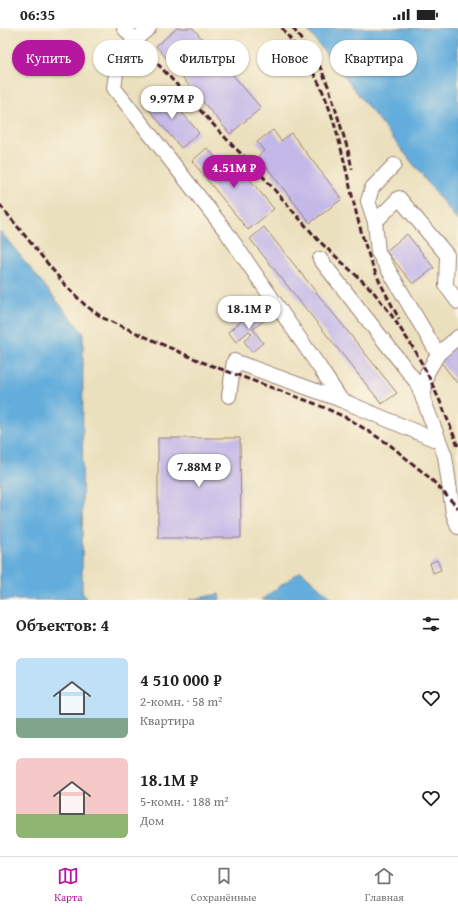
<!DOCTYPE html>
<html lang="ru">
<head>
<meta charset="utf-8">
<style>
  :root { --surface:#fff; --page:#f2f2f2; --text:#222; --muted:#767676; --line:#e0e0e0; --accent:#b5179e }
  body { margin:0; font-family:"Gentium Book Plus",serif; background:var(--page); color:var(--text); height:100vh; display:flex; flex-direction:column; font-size:15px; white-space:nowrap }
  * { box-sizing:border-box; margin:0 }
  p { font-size:13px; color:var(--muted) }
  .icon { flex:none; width:22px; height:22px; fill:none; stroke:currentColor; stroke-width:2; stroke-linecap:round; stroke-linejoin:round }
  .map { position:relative; height:572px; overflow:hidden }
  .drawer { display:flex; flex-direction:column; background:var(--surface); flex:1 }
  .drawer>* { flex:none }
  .hud { position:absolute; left:12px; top:12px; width:434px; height:36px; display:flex; gap:8px }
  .price { position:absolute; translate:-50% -34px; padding:0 9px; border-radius:14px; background:#fff; color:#222; font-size:13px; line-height:26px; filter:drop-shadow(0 1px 2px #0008) }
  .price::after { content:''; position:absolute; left:50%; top:24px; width:12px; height:9px; margin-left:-6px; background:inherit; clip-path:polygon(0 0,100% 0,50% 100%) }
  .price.selected { background:var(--accent); color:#fff }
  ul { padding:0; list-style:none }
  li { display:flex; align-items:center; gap:12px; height:100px; padding:0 16px }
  li span { display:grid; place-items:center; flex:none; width:112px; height:80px; border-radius:6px; color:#555 }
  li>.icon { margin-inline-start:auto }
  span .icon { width:48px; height:48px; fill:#fffc; stroke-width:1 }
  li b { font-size:17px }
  h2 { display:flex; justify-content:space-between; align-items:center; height:48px; padding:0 16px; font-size:17px }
  .tag { padding:0 14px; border-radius:18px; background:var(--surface); box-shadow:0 1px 3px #0004; font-size:14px; line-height:36px }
  .tag.selected { background:var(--accent); color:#fff }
  .status { display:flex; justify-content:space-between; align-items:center; height:28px; padding:0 20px; background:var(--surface); direction:ltr }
  .status svg { height:11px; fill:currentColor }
  .menu { display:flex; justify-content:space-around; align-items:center; height:56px; border-top:1px solid var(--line); background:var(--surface); font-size:11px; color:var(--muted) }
  .menu a { display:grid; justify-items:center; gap:2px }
  .menu .selected { color:var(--accent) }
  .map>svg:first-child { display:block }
</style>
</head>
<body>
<div class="status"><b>06:35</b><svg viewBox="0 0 49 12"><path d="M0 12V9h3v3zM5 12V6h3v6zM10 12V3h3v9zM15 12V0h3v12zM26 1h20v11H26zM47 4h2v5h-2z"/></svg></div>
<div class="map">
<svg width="458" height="572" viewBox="0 0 458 572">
  <rect width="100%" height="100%" fill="#fcf5e5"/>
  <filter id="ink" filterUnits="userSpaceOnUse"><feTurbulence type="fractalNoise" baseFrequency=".025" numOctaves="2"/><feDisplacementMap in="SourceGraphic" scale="8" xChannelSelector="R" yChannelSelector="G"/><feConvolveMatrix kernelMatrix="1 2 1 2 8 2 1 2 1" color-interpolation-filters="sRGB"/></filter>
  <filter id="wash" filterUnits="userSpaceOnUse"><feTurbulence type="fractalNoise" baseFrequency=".012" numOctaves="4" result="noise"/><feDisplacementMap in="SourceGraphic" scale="16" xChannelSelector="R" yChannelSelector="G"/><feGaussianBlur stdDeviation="0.9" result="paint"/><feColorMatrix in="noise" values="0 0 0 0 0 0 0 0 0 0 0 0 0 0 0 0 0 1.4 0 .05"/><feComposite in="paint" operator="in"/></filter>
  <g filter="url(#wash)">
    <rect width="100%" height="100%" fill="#ebe0bd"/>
    <g fill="#64addc" stroke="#576684">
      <path d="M306 0H458V193Z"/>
      <path d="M0 203 83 305 82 564 86 572H0Z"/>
      <path d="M301 543 333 572H261Z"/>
      <path d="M219 566 220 572H189Z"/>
    </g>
    <g id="blocks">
      <g fill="#c4b8e8">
        <path d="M177 0H193L261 80 230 106 156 18Z"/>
        <path d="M164 63 199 105 181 120 146 78Z"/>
        <path d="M273 102 281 113 291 105 342 171 310 195 258 128 264 123 257 114Z"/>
        <path d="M207 120 224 140 234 132 274 181 248 202 192 133Z"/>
        <path d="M264 199 397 365 382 376 250 211Z"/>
        <path d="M407 206 434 240 413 256 386 223Z"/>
        <path d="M258 280 266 291 253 301 263 315 252 324 244 313 252 306 249 303 236 314 228 304Z"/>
        <path d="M458 312V354L457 355 440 333Z"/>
        <path d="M158 410H240L241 510H158Z"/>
        <path d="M437 532 441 542 433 545 430 535Z"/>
      </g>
    </g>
  </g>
  <g filter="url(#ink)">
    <use href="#blocks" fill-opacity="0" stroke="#9a8074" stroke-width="1"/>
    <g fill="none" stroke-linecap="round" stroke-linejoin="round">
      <g stroke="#9a8074" stroke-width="16">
        <g id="minor">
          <path d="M124 0 135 12"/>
          <path d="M149 0 135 12 118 31 114 60 225 202 320 340 341 372 438 413"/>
          <path d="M394 137 372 160 368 173 375 194 378 224 438 326 427 345 423 371"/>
          <path d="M375 194 399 170 447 227 446 258 458 274"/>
          <path d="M320 231 417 355 445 428 453 485 458 499"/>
          <path d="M438 326 458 309"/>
          <path d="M229 368 234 333 341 372"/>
        </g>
      </g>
      <use href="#minor" stroke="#fff" stroke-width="14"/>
      <g stroke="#4a1f2b" stroke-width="3" stroke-dasharray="6 3" stroke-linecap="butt">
        <path d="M282 0C297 20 313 41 323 64 345 117 350 176 370 231 377 251 389 271 399 291"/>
        <path d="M293 0 320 39 329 60 348 122 352 141"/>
        <path d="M145 22 233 118 251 135 319 213 372 262 390 285 414 321 427 345 443 380 458 418"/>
        <path d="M0 177 65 257 85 277 103 290 202 334 316 376 349 391 390 417 431 451 458 480"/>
      </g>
    </g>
  </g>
</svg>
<b class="price" style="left:172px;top:92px">9.97M ₽</b>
<b class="price selected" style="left:234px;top:161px">4.51M ₽</b>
<b class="price" style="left:249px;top:302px">18.1M ₽</b>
<b class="price" style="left:199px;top:460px">7.88M ₽</b>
<div class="hud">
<a class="tag selected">Купить</a>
<a class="tag">Снять</a>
<a class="tag">Фильтры</a>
<a class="tag">Новое</a>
<a class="tag">Квартира</a>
</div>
</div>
<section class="drawer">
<h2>Объектов: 4<svg class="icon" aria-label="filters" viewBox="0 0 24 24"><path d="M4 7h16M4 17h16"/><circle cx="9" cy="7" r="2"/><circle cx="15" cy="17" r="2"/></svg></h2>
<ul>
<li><span style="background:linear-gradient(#bfe0f5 75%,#7fa58c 0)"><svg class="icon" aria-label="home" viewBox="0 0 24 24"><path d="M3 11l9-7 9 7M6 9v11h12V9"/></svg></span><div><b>4 510 000 ₽</b><p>2-комн. · 58 m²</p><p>Квартира</p></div><svg class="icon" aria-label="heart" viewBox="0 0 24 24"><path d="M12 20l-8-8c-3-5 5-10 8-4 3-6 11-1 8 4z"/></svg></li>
<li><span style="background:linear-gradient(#f6c9c9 70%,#8fb573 0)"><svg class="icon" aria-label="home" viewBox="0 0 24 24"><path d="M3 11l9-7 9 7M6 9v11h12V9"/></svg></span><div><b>18.1M ₽</b><p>5-комн. · 188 m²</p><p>Дом</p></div><svg class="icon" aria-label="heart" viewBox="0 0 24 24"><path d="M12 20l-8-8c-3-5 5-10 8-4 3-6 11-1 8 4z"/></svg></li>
</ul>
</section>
<nav class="menu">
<a class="selected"><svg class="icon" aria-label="map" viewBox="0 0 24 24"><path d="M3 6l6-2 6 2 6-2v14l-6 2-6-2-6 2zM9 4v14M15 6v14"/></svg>Карта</a>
<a><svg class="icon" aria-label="saved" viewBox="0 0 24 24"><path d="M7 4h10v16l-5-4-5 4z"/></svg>Сохранённые</a>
<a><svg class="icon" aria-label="home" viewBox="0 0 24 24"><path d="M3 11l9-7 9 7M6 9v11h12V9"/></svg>Главная</a>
</nav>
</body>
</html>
